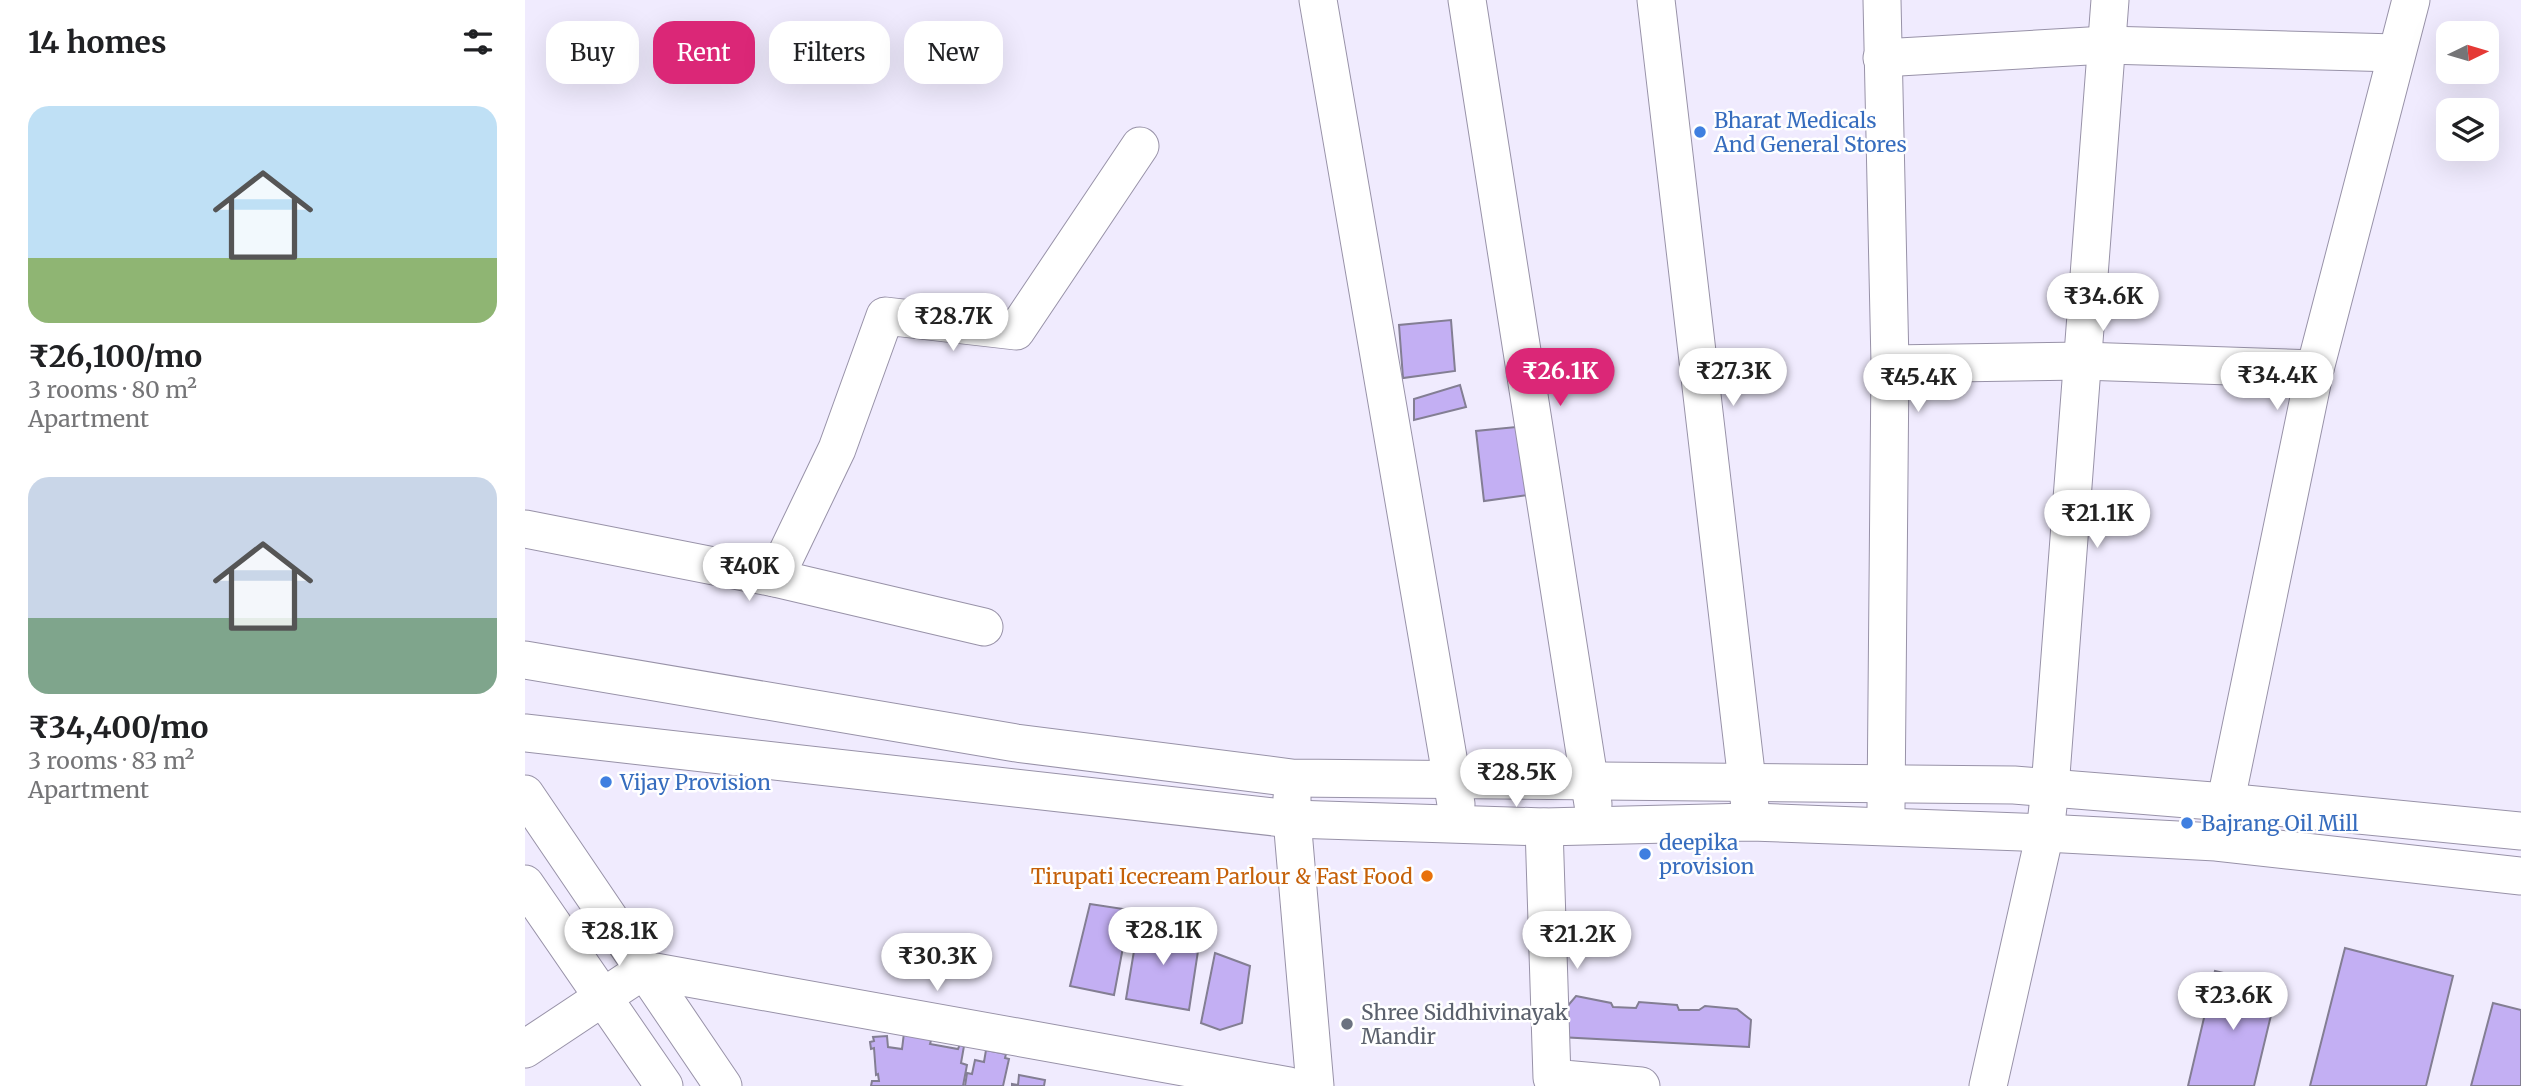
<!DOCTYPE html>
<html lang="en">
<head>
<meta charset="utf-8">
<style>
  :root { --surface:#fff; --page:#f2f2f2; --text:#202124; --muted:#757577; --accent:#db2777 }
  body { margin:0; font-family:Merriweather,serif; background:var(--page); color:var(--text); height:100vh; display:flex; flex-direction:column; font-size:26px; white-space:nowrap }
  * { box-sizing:border-box; margin:0 }
  p { font-size:23px; color:var(--muted) }
  .icon { flex:none; width:38px; height:38px; fill:none; stroke:currentColor; stroke-width:2; stroke-linecap:round; stroke-linejoin:round }
  .map { position:relative; flex:1; overflow:hidden }
  .drawer { display:flex; flex-direction:column; background:var(--surface); width:525px }
  .drawer>* { flex:none }
  .top-card { position:absolute; left:21px; top:21px; width:665px; height:63px; display:flex; gap:14px }
  .needle { width:46px; rotate:85deg }
  .controls { position:absolute; left:1911px; top:21px; display:grid; gap:14px }
  .controls a { display:grid; place-items:center; width:63px; height:63px; border-radius:14px; background:var(--surface); box-shadow:0 7px 28px #0002; font-size:35px }
  .price { position:absolute; translate:-50% -60px; padding:0 16px; border-radius:24px; background:#fff; color:#222; font-size:23px; line-height:46px; filter:drop-shadow(0 2px 4px #0008) }
  .price::after { content:''; position:absolute; left:50%; top:42px; width:21px; height:16px; margin-left:-10px; background:inherit; clip-path:polygon(0 0,100% 0,50% 100%) }
  .price.current { background:var(--accent); color:#fff }
  ul { padding:0; list-style:none }
  li { display:grid; align-content:center; gap:14px; height:371px; padding:0 28px }
  li span { display:grid; place-items:center; height:217px; border-radius:21px; color:#555 }
  li>.icon { margin-inline-start:auto }
  span .icon { width:126px; height:126px; fill:#fffc; stroke-width:1 }
  li b { font-size:30px }
  h2 { display:flex; justify-content:space-between; align-items:center; height:84px; padding:0 28px; font-size:30px }
  .tag { padding:0 24px; border-radius:21px; background:var(--surface); box-shadow:0 7px 28px #0002; font-size:24px; line-height:63px }
  .tag.current { background:var(--accent); color:#fff }
  main { display:flex; flex:1; min-height:0 }
  .map>svg:first-child { display:block }
</style>
</head>
<body>
<main>
<section class="drawer">
<h2>14 homes<svg class="icon" aria-label="filters" viewBox="0 0 24 24"><path d="M4 7h16M4 17h16"/><circle cx="9" cy="7" r="2"/><circle cx="15" cy="17" r="2"/></svg></h2>
<ul>
<li><span style="background:linear-gradient(#bfe0f5 70%,#8fb573 0)"><svg class="icon" aria-label="home" viewBox="0 0 24 24"><path d="M3 11l9-7 9 7M6 9v11h12V9"/></svg></span><div><b>₹26,100/mo</b><p>3 rooms · 80 m²</p><p>Apartment</p></div></li>
<li><span style="background:linear-gradient(#c9d6e8 65%,#7fa58c 0)"><svg class="icon" aria-label="home" viewBox="0 0 24 24"><path d="M3 11l9-7 9 7M6 9v11h12V9"/></svg></span><div><b>₹34,400/mo</b><p>3 rooms · 83 m²</p><p>Apartment</p></div></li>
</ul>
</section>
<div class="map">
<svg width="1996" height="1086" viewBox="0 0 1996 1086">
  <rect width="100%" height="100%" fill="#f0ebfe"/>
  <g fill="#c3aff3" stroke="#837e93" stroke-width="2">
    <path d="M926 320 930 371 878 378 874 325Z"/>
    <path d="M935 385 941 407 889 420V399Z"/>
    <path d="M991 427 1011 494 959 501 951 431Z"/>
    <path d="M565 904 605 910 589 995 545 986Z"/>
    <path d="M614 921 675 938 664 1010 601 999Z"/>
    <path d="M1820 948 1928 976 1901 1086H1785Z"/>
    <path d="M690 953 725 966 717 1023 695 1030 676 1023Z"/>
    <path d="M1690 971 1753 986 1729 1086H1663Z"/>
    <path d="M1051 996 1086 1003 1088 1007 1111 1008 1114 1002 1152 1005 1154 1010H1174L1180 1006 1212 1009 1226 1020 1224 1047 1034 1037 1035 1015Z"/>
    <path d="M1968 1003 1996 1010V1086H1946Z"/>
    <path d="M379 1033 407 1037 405 1044 433 1049 435 1044 439 1046 436 1063 442 1065 438 1086H346L347 1081H354L353 1074 351 1075 349 1048 346 1049 345 1042 349 1041 348 1037 362 1036 363 1047 377 1049Z"/>
    <path d="M461 1050 481 1054 480 1058 484 1059 478 1086H440L442 1073 447 1074 450 1060 459 1062Z"/>
    <path d="M494 1075 520 1080 519 1086H487V1084L493 1085Z"/>
  </g>
  <g fill="none" stroke-linecap="round" stroke-linejoin="round">
    <g stroke="#9892a8" stroke-width="39">
      <g id="minor">
        <path d="M793 0 931 804"/>
        <path d="M942 0 1068 804"/>
        <path d="M1131 0 1225 807"/>
        <path d="M1357 0 1365 364 1361 809"/>
        <path d="M1357 58 1581 45 1871 53"/>
        <path d="M1365 364 1557 361 1790 369"/>
        <path d="M0 529 250 578 459 627"/>
        <path d="M250 578 312 449 360 316 491 331 615 146"/>
        <path d="M0 660 491 743 767 778 1489 785 1700 802 1996 831"/>
        <path d="M0 733 767 819 1019 827 1226 822 1520 833 1691 842 1996 876"/>
        <path d="M0 794 198 1086"/>
        <path d="M767 797V819L790 1086"/>
        <path d="M1696 824 1790 369 1886 0"/>
        <path d="M1019 827 1027 1078 1116 1086"/>
        <path d="M0 884 139 1086"/>
        <path d="M0 1049 119 970 764 1086"/>
        <path d="M1463 1086 1520 833 1525 788 1585 0"/>
      </g>
    </g>
    <use href="#minor" stroke="#fff" stroke-width="37"/>
  </g>
  <g fill="#3f7fe0" stroke="#fff" stroke-width="2.5">
    <circle cx="1175" cy="132" r="7"/>
    <circle cx="81" cy="782" r="7"/>
    <circle cx="1662" cy="823" r="7"/>
    <circle cx="1120" cy="854" r="7"/>
  </g>
  <circle fill="#e8710a" stroke="#fff" stroke-width="2.5" cx="902" cy="876" r="7"/>
  <circle fill="#6b7280" stroke="#fff" stroke-width="2.5" cx="822" cy="1024" r="7"/>
  <g text-anchor="middle" dominant-baseline="central" stroke-width="5" stroke-linejoin="round" paint-order="stroke">
    <g font-size="21" fill="#366cbe" stroke="#fff" text-anchor="start">
      <text x="1189" y="120">Bharat Medicals<tspan x="1189" dy="24">And General Stores</tspan></text>
      <text x="95" y="782">Vijay Provision</text>
      <text x="1676" y="823">Bajrang Oil Mill</text>
      <text x="1134" y="842">deepika<tspan x="1134" dy="24">provision</tspan></text>
    </g>
    <g font-size="21" fill="#c56008" stroke="#fff" text-anchor="end">
      <text x="888" y="876">Tirupati Icecream Parlour &amp; Fast Food</text>
    </g>
    <g font-size="21" fill="#5b616d" stroke="#fff" text-anchor="start">
      <text x="836" y="1012">Shree Siddhivinayak<tspan x="836" dy="24">Mandir</tspan></text>
    </g>
  </g>
</svg>
<div class="controls">
<a><svg class="needle" viewBox="-14 -14 28 28"><path d="M0-13l5 13h-10z" fill="#e53935"/><path d="M0 13l5-13h-10z" fill="#757577"/></svg></a>
<a><svg class="icon" aria-label="layers" viewBox="0 0 24 24"><path d="M12 4l9 5-9 5-9-5zM3 14l9 5 9-5"/></svg></a>
</div>
<b class="price" style="left:1578px;top:333px">₹34.6K</b>
<b class="price" style="left:428px;top:353px">₹28.7K</b>
<b class="price current" style="left:1035px;top:408px">₹26.1K</b>
<b class="price" style="left:1208px;top:408px">₹27.3K</b>
<b class="price" style="left:1752px;top:412px">₹34.4K</b>
<b class="price" style="left:1393px;top:414px">₹45.4K</b>
<b class="price" style="left:1572px;top:550px">₹21.1K</b>
<b class="price" style="left:224px;top:603px">₹40K</b>
<b class="price" style="left:991px;top:809px">₹28.5K</b>
<b class="price" style="left:638px;top:967px">₹28.1K</b>
<b class="price" style="left:94px;top:968px">₹28.1K</b>
<b class="price" style="left:1052px;top:971px">₹21.2K</b>
<b class="price" style="left:412px;top:993px">₹30.3K</b>
<b class="price" style="left:1708px;top:1032px">₹23.6K</b>
<div class="top-card">
<a class="tag">Buy</a>
<a class="tag current">Rent</a>
<a class="tag">Filters</a>
<a class="tag">New</a>
</div>
</div>
</main>
</body>
</html>
